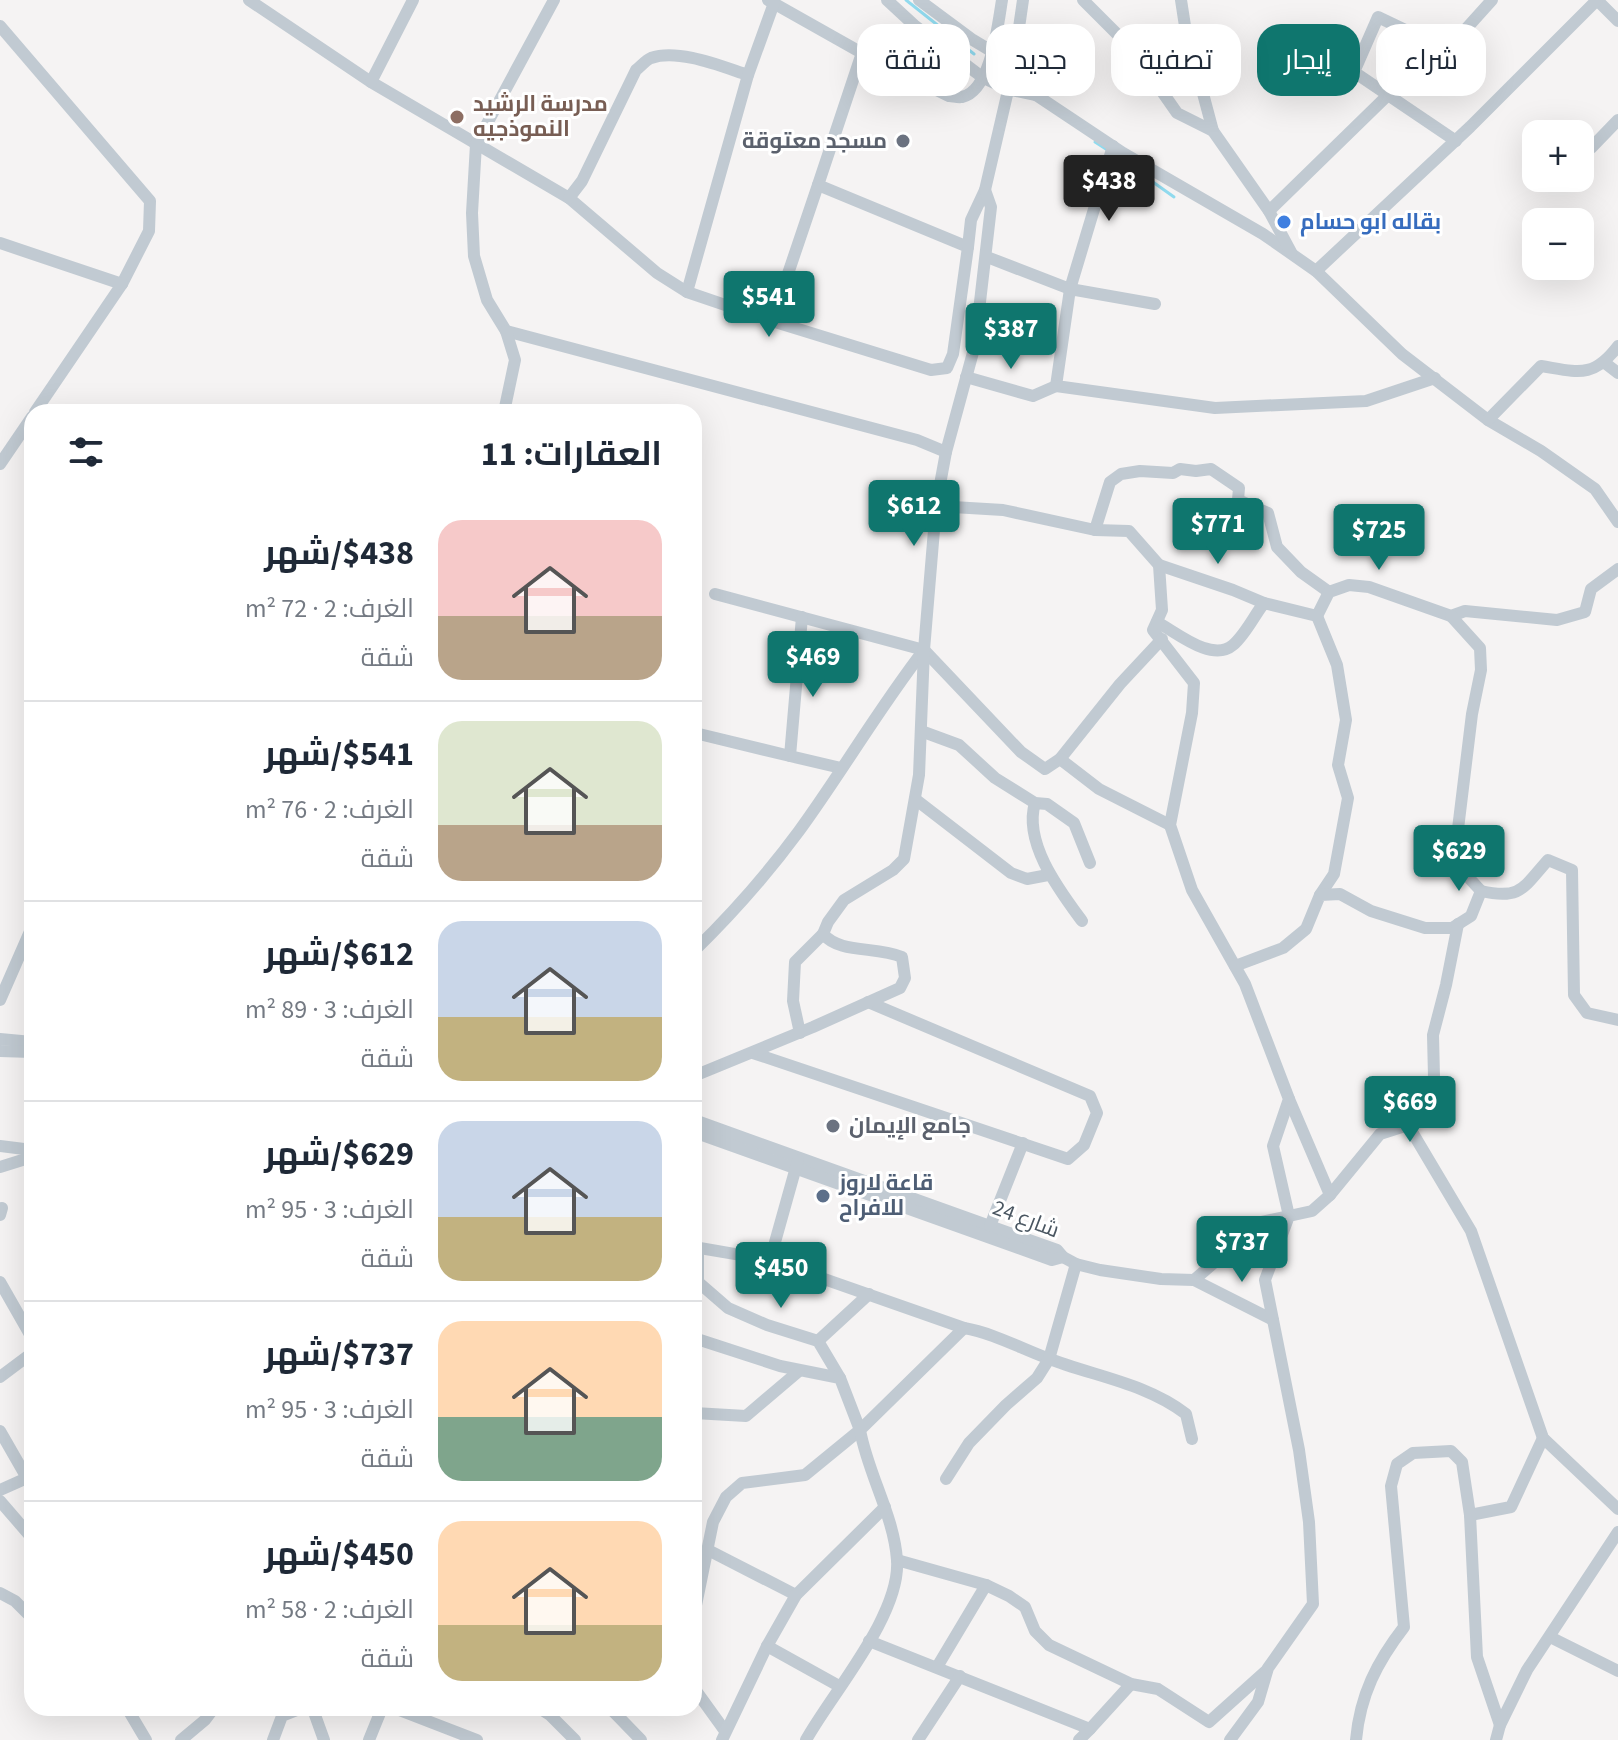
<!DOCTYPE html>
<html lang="ar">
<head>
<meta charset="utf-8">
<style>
  :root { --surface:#fff; --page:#f2f2f3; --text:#1f2937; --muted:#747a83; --line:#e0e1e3; --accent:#0f766e }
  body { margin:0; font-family:"Source Sans 3",Cairo,sans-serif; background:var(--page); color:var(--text); direction:rtl; height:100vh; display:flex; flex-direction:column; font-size:30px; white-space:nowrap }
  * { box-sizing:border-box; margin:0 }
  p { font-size:26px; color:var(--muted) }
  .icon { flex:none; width:44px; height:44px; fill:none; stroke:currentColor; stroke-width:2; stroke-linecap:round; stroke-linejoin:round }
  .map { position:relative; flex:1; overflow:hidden; direction:ltr }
  .panel { position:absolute; left:24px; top:404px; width:678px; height:1312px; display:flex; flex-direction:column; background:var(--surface); border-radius:24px; box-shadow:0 8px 32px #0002; direction:rtl }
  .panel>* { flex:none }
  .hud { position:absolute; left:726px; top:24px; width:760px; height:72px; direction:rtl; display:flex; gap:16px }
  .tools { position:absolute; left:1522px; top:120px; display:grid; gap:16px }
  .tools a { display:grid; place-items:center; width:72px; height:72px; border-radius:16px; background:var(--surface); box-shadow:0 8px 32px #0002; font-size:40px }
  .price { position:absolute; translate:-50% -68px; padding:0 18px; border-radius:8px; background:var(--accent); color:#fff; font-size:26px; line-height:52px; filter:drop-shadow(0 2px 4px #0008) }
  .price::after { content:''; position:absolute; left:50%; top:48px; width:24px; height:18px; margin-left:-12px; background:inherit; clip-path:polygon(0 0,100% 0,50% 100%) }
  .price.current { background:#222; color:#fff }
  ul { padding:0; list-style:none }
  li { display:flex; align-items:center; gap:24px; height:200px; padding:0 40px }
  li+li { border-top:2px solid var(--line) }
  li span { display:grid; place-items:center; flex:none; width:224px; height:160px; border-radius:24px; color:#555 }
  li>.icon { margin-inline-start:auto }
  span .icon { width:96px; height:96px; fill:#fffc; stroke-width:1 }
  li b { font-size:34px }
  h2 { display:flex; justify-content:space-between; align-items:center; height:96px; padding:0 40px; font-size:34px }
  .tag { padding:0 28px; border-radius:24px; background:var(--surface); box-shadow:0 8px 32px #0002; font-size:28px; line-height:72px }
  .tag.current { background:var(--accent); color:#fff }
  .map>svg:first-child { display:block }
</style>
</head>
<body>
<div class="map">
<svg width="1618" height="1740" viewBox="0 0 1618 1740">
  <rect width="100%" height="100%" fill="#f5f3f3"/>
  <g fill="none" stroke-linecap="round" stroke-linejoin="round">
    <g stroke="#90daee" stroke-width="3">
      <path d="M906 0 974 54"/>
      <path d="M1095 142 1109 151"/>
      <path d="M1115 155 1174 197"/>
    </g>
    <g stroke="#c1cad2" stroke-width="12">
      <path d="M249 0 371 82 569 198 657 273 687 292 772 321 931 370 947 368 953 354 968 247 818 185 862 53"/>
      <path d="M554 0 476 144 472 213 474 256 487 300 506 331 917 440 946 452"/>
      <path d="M768 0 862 53 949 96C953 96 958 98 962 97 991 91 998 24 1002 0"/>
      <path d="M887 0 914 25 982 77 1007 89 1036 95"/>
      <path d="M919 0 973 40 993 52 1036 95 1123 153 1263 234 1316 271 1402 354 1488 420 1541 451 1595 489 1618 522"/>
      <path d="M1083 0 1133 50 1177 113 1213 131 1269 211 1291 252"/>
      <path d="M1181 0 1185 26 1213 131"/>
      <path d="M1597 0 1618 21"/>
      <path d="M0 26 150 201 149 231 122 284 35 412"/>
      <path d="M371 82 413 0"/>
      <path d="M1456 141 1354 72 1378 17 1447 50 1492 0"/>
      <path d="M1591 148 1618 120"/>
      <path d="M569 198 582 181 636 70C641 66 646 60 651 58 678 48 723 67 748 75"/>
      <path d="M1269 211 1388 95"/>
      <path d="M0 243 122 284"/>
      <path d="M968 247 971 220 985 190 1013 69 1023 0"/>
      <path d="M987 257 1070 289 1113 146"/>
      <path d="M1316 271 1470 127 1597 0"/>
      <path d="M687 292 748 75 774 3"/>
      <path d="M1155 304 1070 289 1056 386 1215 408 1366 401 1435 378"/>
      <path d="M772 321 818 185"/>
      <path d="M1605 363 1618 373"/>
      <path d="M966 377 1033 396 1056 386"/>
      <path d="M504 412 515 360 506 331"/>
      <path d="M1488 420 1541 366C1578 372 1593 379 1618 346"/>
      <path d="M0 464 32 417"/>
      <path d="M936 506 1003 510 1095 530 1129 531 1159 565 1162 610 1153 630 1194 683 1192 713 1170 825 1192 890 1245 984 1289 1099 1273 1146 1289 1216 1261 1222 1194 1280"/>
      <path d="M1095 530 1110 482 1121 474 1140 471 1173 473 1180 469 1196 471 1211 469 1239 488 1238 500 1268 513 1277 547 1301 572 1329 592"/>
      <path d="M1159 565 1233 590 1264 603"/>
      <path d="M715 594 924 650 1021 752 1045 769 1060 759 1120 684 1162 639"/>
      <path d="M1317 616 1337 665 1346 720 1338 765 1348 798 1334 874 1320 895"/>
      <path d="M802 617 790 756 841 768"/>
      <path d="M1157 622C1176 632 1212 663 1233 645 1245 635 1254 616 1264 603L1317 616 1329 592 1349 585 1369 587 1451 616 1465 611 1557 620 1585 612 1591 589 1618 569"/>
      <path d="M921 731 959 745 995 778 1035 803 1047 804 1074 823 1090 863"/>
      <path d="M695 733 790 756"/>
      <path d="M1060 759 1099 789 1170 825"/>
      <path d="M915 799 1011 873 1027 879 1048 875"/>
      <path d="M1035 803C1023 843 1060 891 1082 921"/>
      <path d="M1481 891C1521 900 1523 888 1548 860L1572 870 1574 995 1587 1013 1618 1020"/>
      <path d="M694 951C732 914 768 873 799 831 842 772 879 708 924 650"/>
      <path d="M1235 966 1283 948 1306 929 1320 895 1340 894 1371 911 1425 928H1452L1471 916 1481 891 1457 865V837L1472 714 1481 670 1480 648 1451 616"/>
      <path d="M0 1000 32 927"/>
      <path d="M800 1033 793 1001 795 962 823 934"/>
      <path d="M0 1039 32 1042"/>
      <path d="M0 1051 32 1052"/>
      <path d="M30 1052 32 1081"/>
      <path d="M753 1053 1068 1159 1084 1145 1097 1113 1090 1096 868 1002"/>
      <path d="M694 1076 813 1027 900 988 905 978 902 957C876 946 840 954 823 934L828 922 844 900 893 870 904 859 919 775 924 650 936 506 946 452 975 345 991 207 985 190"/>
      <path d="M1289 1099 1330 1195 1380 1134 1408 1125 1434 1077 1433 1035 1446 985 1458 924"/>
      <path d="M694 1120 1057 1250 1063 1257 1076 1264 1100 1270 1161 1279 1194 1280 1273 1320"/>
      <path d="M1408 1125 1471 1231 1543 1438 1618 1509"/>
      <path d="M694 1132 1052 1260 1063 1257"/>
      <path d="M0 1146 32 1150"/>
      <path d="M0 1167 32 1157"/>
      <path d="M0 1215 2 1208"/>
      <path d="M990 1226 1023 1143"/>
      <path d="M694 1247 770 1260 964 1328C993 1333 1020 1348 1047 1358 1093 1376 1146 1383 1186 1414L1192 1439"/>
      <path d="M698 1248V1282L728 1308 767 1325 818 1341 840 1378"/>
      <path d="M770 1260 798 1160"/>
      <path d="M0 1282 32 1338"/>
      <path d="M694 1338 780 1366 840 1378 860 1430 805 1475 742 1483 726 1497 713 1522 694 1615"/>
      <path d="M818 1341 869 1294"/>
      <path d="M0 1377 32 1353"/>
      <path d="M694 1413 746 1416 799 1371"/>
      <path d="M0 1431 27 1478 0 1490"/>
      <path d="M946 1479 969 1443 1006 1405 1037 1378 1049 1359 1076 1264"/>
      <path d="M0 1501 32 1538"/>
      <path d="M1470 1515 1511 1507 1543 1438"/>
      <path d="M708 1550 796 1595"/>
      <path d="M897 1560 986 1585 1009 1596 1025 1607 1035 1631 1049 1645 1131 1684 1158 1689 1209 1722 1267 1670"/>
      <path d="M0 1593 15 1601 32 1618"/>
      <path d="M1550 1637 1618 1671"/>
      <path d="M869 1641 1090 1729 1079 1740"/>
      <path d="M767 1646 839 1686"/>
      <path d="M937 1667 986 1585"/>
      <path d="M694 1688 725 1731"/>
      <path d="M127 1708 146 1740"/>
      <path d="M315 1708V1715L324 1740"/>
      <path d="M394 1708 477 1740"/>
      <path d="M539 1708 550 1715 575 1740"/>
      <path d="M610 1708 641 1740"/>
      <path d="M1090 1729 1131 1684"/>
      <path d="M181 1740 205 1720 214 1708"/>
      <path d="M273 1740 282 1716 302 1708"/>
      <path d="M369 1740 382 1708"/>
      <path d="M722 1740 767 1646 796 1595 885 1507"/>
      <path d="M806 1740C832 1693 901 1615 897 1560 894 1516 868 1474 860 1430L964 1328"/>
      <path d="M918 1740 960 1676"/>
      <path d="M1230 1740 1258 1702 1268 1668 1313 1604 1309 1522 1299 1450 1265 1280 1289 1216 1312 1211 1330 1195"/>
      <path d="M1356 1740C1360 1695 1377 1662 1404 1627L1391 1486 1397 1464 1413 1453 1451 1451 1462 1462 1470 1515 1477 1657 1500 1725"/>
      <path d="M1496 1740 1500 1725 1527 1670 1618 1532"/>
    </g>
  </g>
  <circle fill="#8d6e63" stroke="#fff" stroke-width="3" cx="457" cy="117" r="8"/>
  <g fill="#6b7280" stroke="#fff" stroke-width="3">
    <circle cx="903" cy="141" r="8"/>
    <circle cx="833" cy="1126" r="8"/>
  </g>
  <circle fill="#3f7fe0" stroke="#fff" stroke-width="3" cx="1284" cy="222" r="8"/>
  <circle fill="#5c6f8a" stroke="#fff" stroke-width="3" cx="823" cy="1196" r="8"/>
  <g text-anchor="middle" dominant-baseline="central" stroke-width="6" stroke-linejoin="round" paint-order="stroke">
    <g font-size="22" font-weight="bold" fill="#785e54" stroke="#fff" text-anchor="start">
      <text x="473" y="104">مدرسة الرشيد<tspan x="473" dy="25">النموذجيه</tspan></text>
    </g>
    <g font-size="22" font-weight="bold" fill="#5b616d" stroke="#fff" text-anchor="end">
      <text x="887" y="141">مسجد معتوقة</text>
      <text x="849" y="1126" text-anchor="start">جامع الإيمان</text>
    </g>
    <g font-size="22" font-weight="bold" fill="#366cbe" stroke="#fff" text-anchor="start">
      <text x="1300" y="222">بقاله ابو حسام</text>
    </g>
    <g font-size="22" font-weight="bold" fill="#4e5e75" stroke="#fff" text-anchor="start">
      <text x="839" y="1183">قاعة لاروز<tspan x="839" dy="25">للافراح</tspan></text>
    </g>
    <g font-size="22" fill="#4a5661" stroke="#fff">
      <text transform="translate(1026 1219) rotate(21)">شارع 24</text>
    </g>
  </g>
</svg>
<div class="tools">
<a>+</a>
<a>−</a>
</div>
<b class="price current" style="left:1109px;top:223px">$438</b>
<b class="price" style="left:769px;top:339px">$541</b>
<b class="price" style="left:1011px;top:371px">$387</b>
<b class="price" style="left:914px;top:548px">$612</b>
<b class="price" style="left:1218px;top:566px">$771</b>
<b class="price" style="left:1379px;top:572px">$725</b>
<b class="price" style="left:813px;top:699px">$469</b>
<b class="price" style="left:1459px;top:893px">$629</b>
<b class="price" style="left:1410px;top:1144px">$669</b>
<b class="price" style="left:1242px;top:1284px">$737</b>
<b class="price" style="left:781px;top:1310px">$450</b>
<div class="hud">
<a class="tag">شراء</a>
<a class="tag current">إيجار</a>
<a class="tag">تصفية</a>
<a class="tag">جديد</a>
<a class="tag">شقة</a>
</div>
<section class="panel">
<h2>العقارات: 11<svg class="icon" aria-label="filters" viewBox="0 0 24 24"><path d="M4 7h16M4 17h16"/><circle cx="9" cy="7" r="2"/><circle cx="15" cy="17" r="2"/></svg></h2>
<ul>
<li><span style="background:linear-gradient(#f6c9c9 60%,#b9a48a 0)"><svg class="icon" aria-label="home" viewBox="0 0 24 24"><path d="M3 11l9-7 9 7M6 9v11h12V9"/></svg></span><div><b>$438/شهر</b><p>الغرف: 2 · 72 m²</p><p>شقة</p></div></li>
<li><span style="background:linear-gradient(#dfe7d0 65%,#b9a48a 0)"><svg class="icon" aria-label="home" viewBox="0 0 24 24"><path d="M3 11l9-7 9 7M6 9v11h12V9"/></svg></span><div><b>$541/شهر</b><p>الغرف: 2 · 76 m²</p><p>شقة</p></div></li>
<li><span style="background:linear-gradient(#c9d6e8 60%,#c2b280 0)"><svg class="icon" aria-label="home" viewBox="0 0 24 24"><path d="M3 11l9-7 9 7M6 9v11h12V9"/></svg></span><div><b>$612/شهر</b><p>الغرف: 3 · 89 m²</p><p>شقة</p></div></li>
<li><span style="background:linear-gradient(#c9d6e8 60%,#c2b280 0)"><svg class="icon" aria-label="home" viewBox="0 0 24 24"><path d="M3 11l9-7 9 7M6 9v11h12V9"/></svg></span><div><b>$629/شهر</b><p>الغرف: 3 · 95 m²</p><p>شقة</p></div></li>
<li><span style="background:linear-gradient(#ffd9b3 60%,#7fa58c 0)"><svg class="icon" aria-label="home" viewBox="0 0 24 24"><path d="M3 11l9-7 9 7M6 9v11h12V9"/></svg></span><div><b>$737/شهر</b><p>الغرف: 3 · 95 m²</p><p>شقة</p></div></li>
<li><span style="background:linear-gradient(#ffd9b3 65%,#c2b280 0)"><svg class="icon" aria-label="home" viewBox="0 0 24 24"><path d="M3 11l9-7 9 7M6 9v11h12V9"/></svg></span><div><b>$450/شهر</b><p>الغرف: 2 · 58 m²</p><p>شقة</p></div></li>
</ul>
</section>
</div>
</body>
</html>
